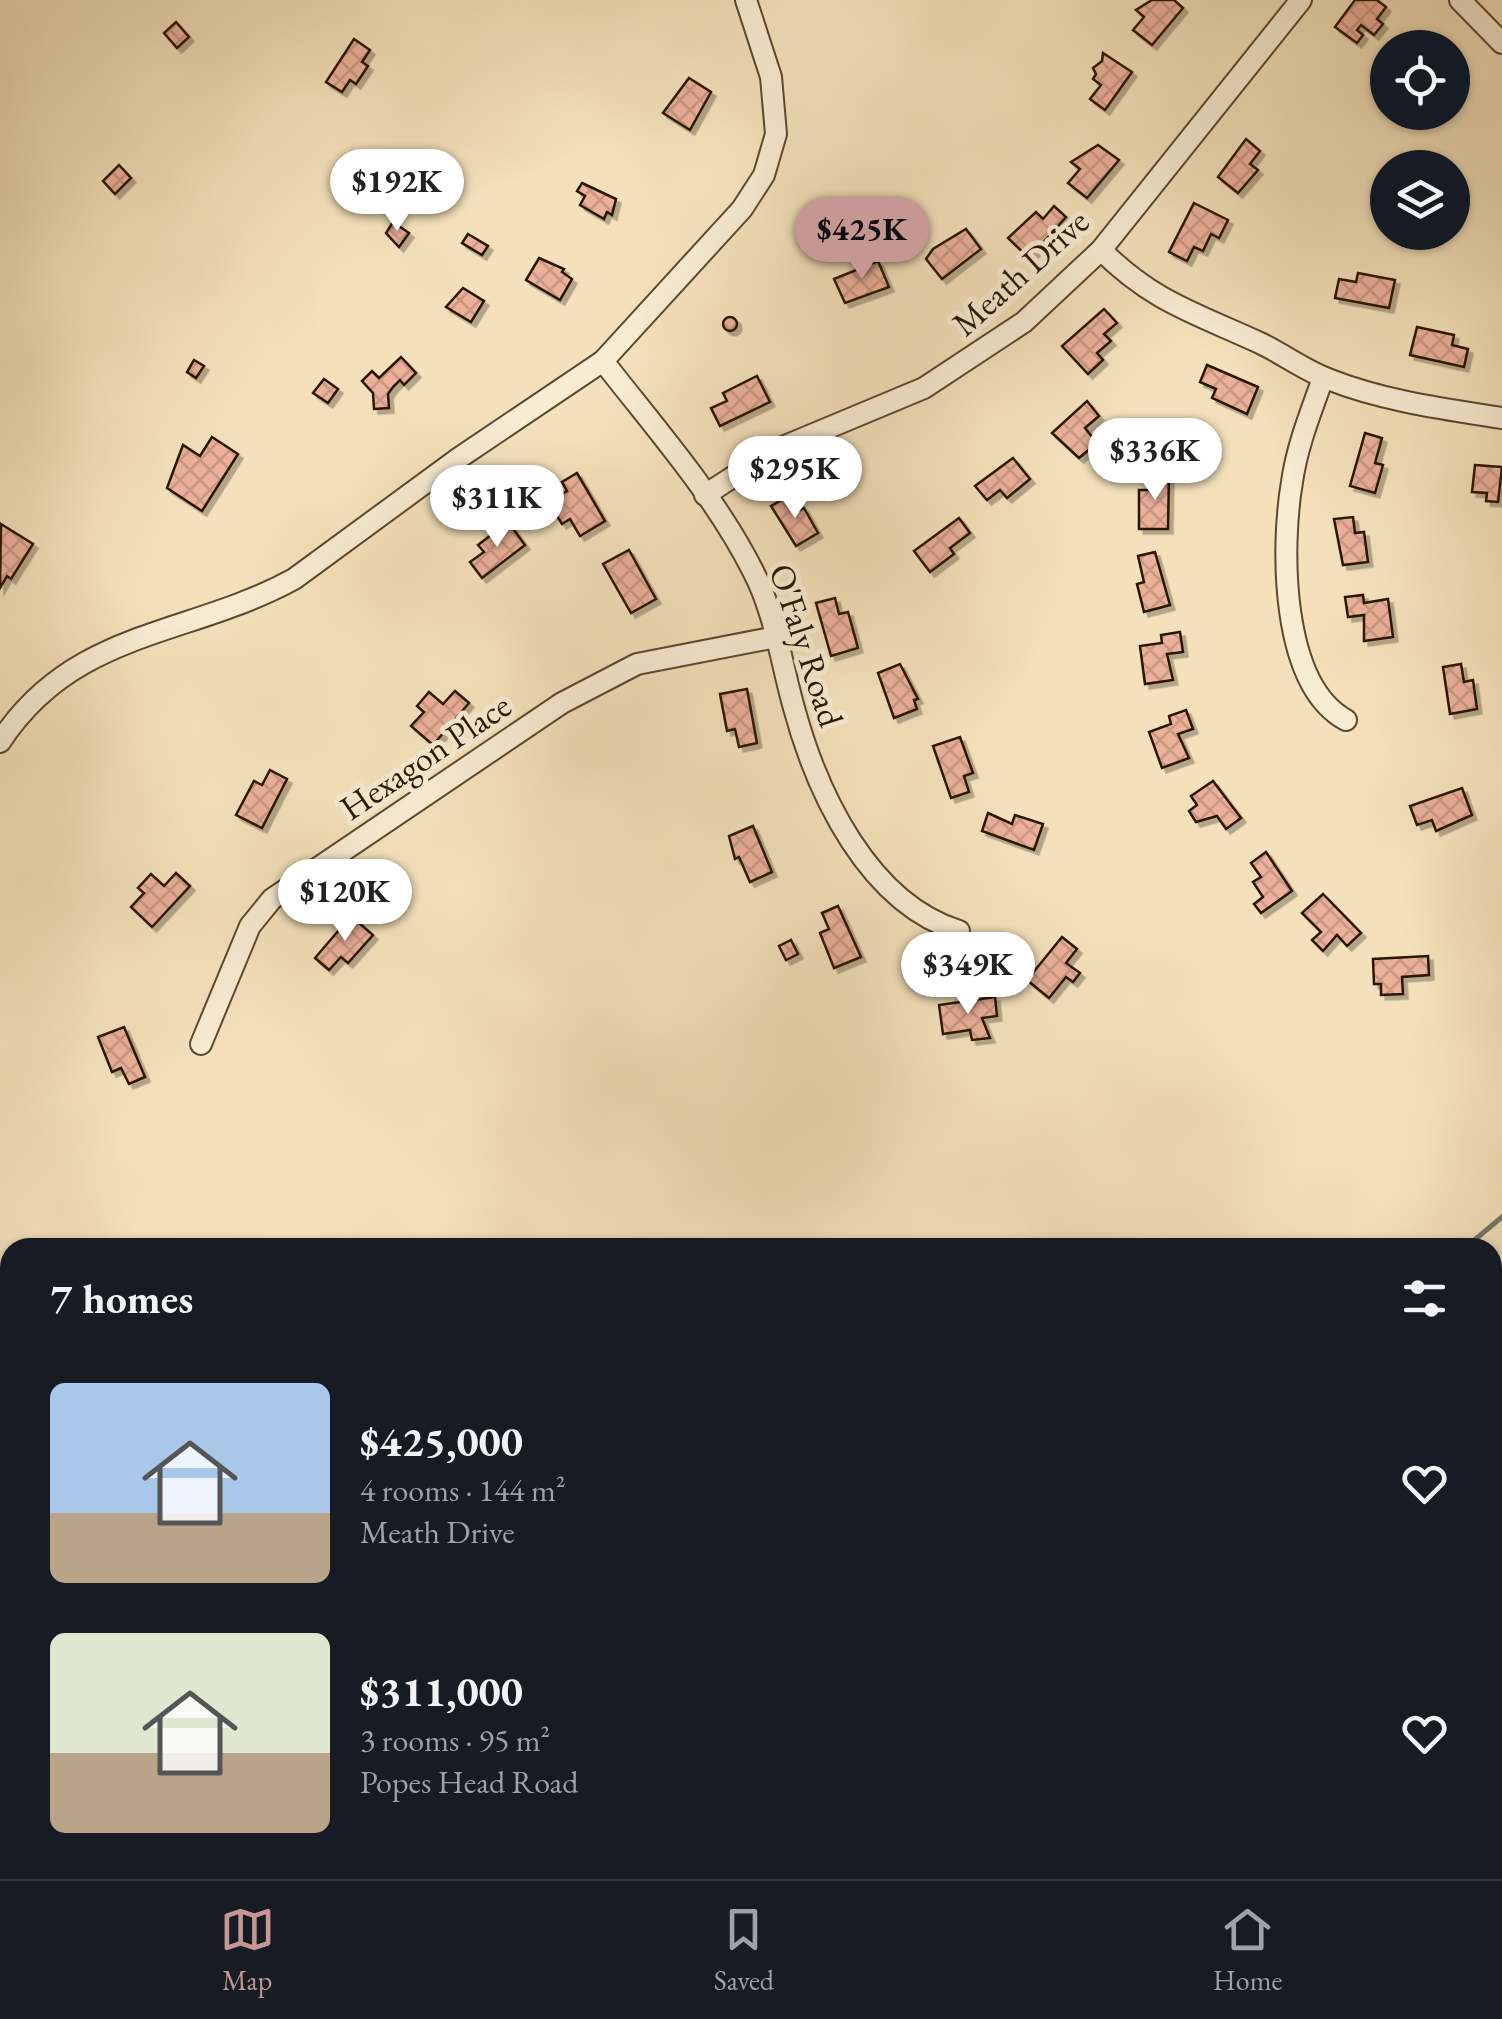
<!DOCTYPE html>
<html lang="en">
<head>
<meta charset="utf-8">
<style>
  :root { --surface:#171b24; --page:#242831; --text:#f1f3f6; --muted:#9ea1a6; --line:#363941; --accent:#c59692 }
  body { margin:0; font-family:"EB Garamond",serif; background:var(--page); color:var(--text); height:100vh; display:flex; flex-direction:column; font-size:38px; white-space:nowrap }
  * { box-sizing:border-box; margin:0 }
  p { font-size:32px; color:var(--muted) }
  .icon { flex:none; width:55px; height:55px; fill:none; stroke:currentColor; stroke-width:2; stroke-linecap:round; stroke-linejoin:round }
  .map { position:relative; flex:1; overflow:hidden }
  .panel { position:absolute; left:0px; top:1238px; width:1502px; height:642px; display:flex; flex-direction:column; background:var(--surface); border-radius:30px 30px 0 0; box-shadow:0 2px 8px #0004 }
  .panel>* { flex:none }
  .controls { position:absolute; left:1370px; top:30px; display:grid; gap:20px }
  .controls a { display:grid; place-items:center; width:100px; height:100px; border-radius:50%; background:var(--surface); box-shadow:0 2px 8px #0004; font-size:50px }
  .price { position:absolute; translate:-50% -85px; padding:0 22px; border-radius:35px; background:#fff; color:#222; font-size:32px; line-height:65px; filter:drop-shadow(0 2px 5px #0008) }
  .price::after { content:''; position:absolute; left:50%; top:60px; width:30px; height:22px; margin-left:-15px; background:inherit; clip-path:polygon(0 0,100% 0,50% 100%) }
  .price.on { background:var(--accent); color:#111 }
  ul { padding:0; list-style:none }
  li { display:flex; align-items:center; gap:30px; height:250px; padding:0 50px }
  li span { display:grid; place-items:center; flex:none; width:280px; height:200px; border-radius:15px; color:#555 }
  li>.icon { margin-inline-start:auto }
  span .icon { width:120px; height:120px; fill:#fffc; stroke-width:1 }
  li b { font-size:42px }
  h2 { display:flex; justify-content:space-between; align-items:center; height:120px; padding:0 50px; font-size:42px }
  .dock { display:flex; justify-content:space-around; align-items:center; height:140px; border-top:2px solid var(--line); background:var(--surface); font-size:28px; color:var(--muted) }
  .dock a { display:grid; justify-items:center; gap:5px }
  .dock .on { color:var(--accent) }
  .map>svg:first-child { display:block }
</style>
</head>
<body>
<div class="map">
<svg width="1502" height="1879" viewBox="0 0 1502 1879">
  <defs>
    <pattern id="building-cross-hatch" width="8" height="8" patternUnits="userSpaceOnUse" patternTransform="scale(2.5)"><rect width="8" height="8" fill="#ebb19a"/><path d="M0 0l8 8M0 8l8-8" fill="none" stroke="#ca9783"/></pattern>
    <filter id="shadow"><feDropShadow dx="4.5" dy="4.5" stdDeviation="0" flood-color="#0004"/></filter>
  </defs>
  <rect width="100%" height="100%" fill="#f4e1bb"/>
  <filter id="stains"><feTurbulence type="fractalNoise" baseFrequency=".002" numOctaves="4"/><feColorMatrix values="0 0 0 0 .2 0 0 0 0 .09 0 0 0 0 .02 0 0 0 .5 -.17"/></filter>
  <radialGradient id="worn" r=".72"><stop offset=".6" stop-color="#630" stop-opacity="0"/><stop offset="1" stop-color="#630" stop-opacity=".3"/></radialGradient>
  <g fill="none" stroke-linecap="round" stroke-linejoin="round">
    <g stroke="#727872" stroke-width="5">
      <path d="M1465 1248 1502 1217"/>
      <path d="M0 1504 10 1506"/>
      <path d="M495 1870 499 1879"/>
    </g>
  </g>
  <g fill="url(#building-cross-hatch)" stroke="#2a1502" stroke-width="2.5" filter="url(#shadow)">
    <path d="M1152 0H1174L1183 8 1152 45 1133 30 1144 17 1136 10Z"/>
    <path d="M1355 0H1377L1386 7 1377 19 1383 24 1374 35 1361 25 1357 30 1363 35 1357 43 1335 27Z"/>
    <path d="M176 22 189 37 177 48 164 33Z"/>
    <path d="M354 39 370 50 362 62 368 66 356 84 350 80 342 92 326 82Z"/>
    <path d="M1103 53 1132 72 1105 110 1090 99 1101 85 1093 79 1096 74 1093 68 1102 61Z"/>
    <path d="M689 78 711 92 690 130 663 113Z"/>
    <path d="M1246 139 1260 151 1250 164 1258 170 1238 193 1218 177Z"/>
    <path d="M1098 145 1119 160 1087 198 1068 183 1080 169 1071 162Z"/>
    <path d="M119 165 131 178 115 194 103 181Z"/>
    <path d="M582 183 616 199 612 215 607 212 604 219 580 205 585 196 577 191Z"/>
    <path d="M1194 203 1228 220 1219 238 1211 234 1203 251 1194 247 1187 261 1169 252Z"/>
    <path d="M1054 206 1066 217 1029 258 1008 238 1036 212 1043 219Z"/>
    <path d="M393 222 409 233 399 247 386 233Z"/>
    <path d="M966 229 981 249 942 279 926 259 933 249Z"/>
    <path d="M468 234 488 246 482 255 462 243Z"/>
    <path d="M539 258 564 269 562 272 572 279 560 300 526 280Z"/>
    <path d="M878 261 889 287 845 303 834 279Z"/>
    <path d="M1358 273 1395 280 1389 308 1335 298 1339 279 1356 282Z"/>
    <path d="M463 288 484 301 471 322 446 307Z"/>
    <path d="M1104 309 1117 323 1104 334 1111 341 1097 353 1103 360 1088 374 1062 346Z"/>
    <circle cx="730" cy="324" r="7"/>
    <path d="M1417 327 1454 335 1452 345 1468 349 1464 367 1410 355Z"/>
    <path d="M401 357 416 373 404 385 400 380 393 387 388 394 389 408 374 409 373 393 362 381 372 371 379 378Z"/>
    <path d="M194 360 204 366 196 378 187 372Z"/>
    <path d="M1207 365 1258 387 1247 414 1212 398 1216 389 1200 382Z"/>
    <path d="M757 376 770 402 720 426 711 408 727 401 723 393Z"/>
    <path d="M324 379 338 389 328 403 313 393Z"/>
    <path d="M1087 401 1099 416 1085 428 1097 443 1079 458 1052 433Z"/>
    <path d="M1365 433 1382 438 1375 463 1383 465 1375 493 1350 486Z"/>
    <path d="M212 437 238 454 202 511 167 488 183 445 200 456Z"/>
    <path d="M1013 458 1030 479 1007 498 1000 490 987 500 975 486Z"/>
    <path d="M1475 465 1502 467 1498 502 1486 501 1487 493 1472 492Z"/>
    <path d="M577 473 605 521 580 536 570 519 562 524 552 508 562 502 558 496 567 491 562 482Z"/>
    <path d="M1150 473H1169L1168 529H1139V490H1150Z"/>
    <path d="M787 497H794L798 504 792 507 795 513 804 508 818 533 796 546 771 506Z"/>
    <path d="M1353 517 1355 533 1364 532 1368 562 1343 565 1334 519Z"/>
    <path d="M959 518 970 533 950 548 954 554 930 572 914 551Z"/>
    <path d="M508 522 525 545 482 578 470 562 484 552 478 545Z"/>
    <path d="M1 524 33 544 11 579 7 576 0 588Z"/>
    <path d="M629 550 656 599 631 613 603 564Z"/>
    <path d="M1155 552 1170 605 1144 612 1137 584 1144 582 1138 556Z"/>
    <path d="M1363 595 1364 603 1388 599 1393 637 1364 641V615L1348 617 1345 597Z"/>
    <path d="M835 598 839 614 848 612 858 648 831 656 816 603Z"/>
    <path d="M1180 632 1183 652 1167 654 1173 680 1145 684 1140 646 1162 643 1161 635Z"/>
    <path d="M900 664 918 699 914 700 917 709 894 718 878 673Z"/>
    <path d="M1461 664 1464 682 1473 680 1477 709 1450 714 1443 667Z"/>
    <path d="M747 689 757 743 739 747 735 729 727 731 720 694Z"/>
    <path d="M455 691 469 703 433 745 411 726 424 712 417 706 429 692 443 704Z"/>
    <path d="M1186 710 1193 729 1178 734 1189 758 1162 768 1149 732 1171 724 1169 716Z"/>
    <path d="M960 737 973 773 964 776 969 792 951 798 933 746Z"/>
    <path d="M270 770 287 779 262 828 236 815 254 781 262 785Z"/>
    <path d="M1213 781 1241 818 1226 829 1217 816 1196 822 1189 811 1197 805 1191 796Z"/>
    <path d="M1462 788 1472 815 1436 831 1432 820 1417 825 1410 806Z"/>
    <path d="M988 813 1012 824 1015 815 1043 824 1034 850 982 831Z"/>
    <path d="M753 826 772 872 750 882 739 857 735 859 729 836Z"/>
    <path d="M1266 852 1292 891 1261 913 1254 904 1263 897 1253 882 1261 877 1251 863Z"/>
    <path d="M176 873 190 886 152 927 131 907 144 893 138 888 151 874 164 886Z"/>
    <path d="M1323 894 1361 933 1347 946 1337 935 1323 951 1312 940 1321 932 1302 913Z"/>
    <path d="M838 906 861 957 834 968 820 933 829 929 822 913Z"/>
    <path d="M351 916 373 935 348 963 341 957 329 970 315 958Z"/>
    <path d="M1062 937 1077 949 1066 963 1080 973 1073 982 1066 977 1049 998 1027 980Z"/>
    <path d="M791 940 798 954 786 960 779 946Z"/>
    <path d="M1428 956 1429 975 1402 977 1403 994 1381 995V984H1374L1373 959Z"/>
    <path d="M995 997 997 1016 982 1018 990 1038 972 1040 970 1030 943 1034 939 1005Z"/>
    <path d="M124 1027 145 1077 129 1084 121 1068 112 1072 98 1037Z"/>
    <path d="M1492 1604 1500 1606 1502 1647 1492 1644Z"/>
    <path d="M675 1870H738L730 1879H685Z"/>
    <path d="M1320 1870H1345L1346 1879H1321Z"/>
  </g>
  <g fill="none" stroke-linecap="round" stroke-linejoin="round">
    <g stroke="#5c4830" stroke-width="24">
      <g id="minor">
        <path d="M1460 0 1502 43"/>
        <path d="M1101 250C1153 302 1195 313 1260 343 1283 354 1304 370 1328 379 1383 401 1444 409 1502 418"/>
        <path d="M603 361C655 428 714 494 753 571 775 613 781 662 794 708 817 793 868 903 959 931"/>
        <path d="M1323 378C1311 412 1297 446 1292 482 1281 546 1280 684 1346 720"/>
        <path d="M705 495 773 451 924 388 1024 322 1101 250 1301 0"/>
        <path d="M0 742C74 629 188 637 294 579L459 458 603 361 742 209 764 175 776 134 771 77 746 0"/>
        <path d="M201 1044 250 926 272 899 562 703 637 664 776 637"/>
        <path d="M0 1533H10"/>
        <path d="M1492 1704 1502 1706"/>
        <path d="M868 1870 871 1879"/>
        <path d="M1442 1870V1879"/>
      </g>
    </g>
    <use href="#minor" stroke="#f8ecd3" stroke-width="20"/>
  </g>
  <g text-anchor="middle" dominant-baseline="central" stroke-width="10" stroke-linejoin="round" paint-order="stroke">
    <g font-size="35" fill="#2a1502" stroke="#f8ecd3">
      <text transform="translate(1020 272) rotate(-42)">Meath Drive</text>
      <text transform="translate(807 645) rotate(72)">O'Faly Road</text>
      <text transform="translate(425 756) rotate(-34)">Hexagon Place</text>
    </g>
  </g>
  <rect width="100%" height="100%" filter="url(#stains)"/>
  <rect width="100%" height="100%" fill="url(#worn)"/>
</svg>
<div class="controls">
<a><svg class="icon" aria-label="locate" viewBox="0 0 24 24"><circle cx="12" cy="12" r="6"/><path d="M12 2v4M12 18v4M2 12h4M18 12h4"/></svg></a>
<a><svg class="icon" aria-label="layers" viewBox="0 0 24 24"><path d="M12 4l9 5-9 5-9-5zM3 14l9 5 9-5"/></svg></a>
</div>
<b class="price" style="left:397px;top:234px">$192K</b>
<b class="price on" style="left:862px;top:282px">$425K</b>
<b class="price" style="left:1155px;top:503px">$336K</b>
<b class="price" style="left:795px;top:521px">$295K</b>
<b class="price" style="left:497px;top:550px">$311K</b>
<b class="price" style="left:345px;top:944px">$120K</b>
<b class="price" style="left:968px;top:1017px">$349K</b>
<section class="panel">
<h2>7 homes<svg class="icon" aria-label="filters" viewBox="0 0 24 24"><path d="M4 7h16M4 17h16"/><circle cx="9" cy="7" r="2"/><circle cx="15" cy="17" r="2"/></svg></h2>
<ul>
<li><span style="background:linear-gradient(#a9c7e8 65%,#b9a48a 0)"><svg class="icon" aria-label="home" viewBox="0 0 24 24"><path d="M3 11l9-7 9 7M6 9v11h12V9"/></svg></span><div><b>$425,000</b><p>4 rooms · 144 m²</p><p>Meath Drive</p></div><svg class="icon" aria-label="heart" viewBox="0 0 24 24"><path d="M12 20l-8-8c-3-5 5-10 8-4 3-6 11-1 8 4z"/></svg></li>
<li><span style="background:linear-gradient(#dfe7d0 60%,#b9a48a 0)"><svg class="icon" aria-label="home" viewBox="0 0 24 24"><path d="M3 11l9-7 9 7M6 9v11h12V9"/></svg></span><div><b>$311,000</b><p>3 rooms · 95 m²</p><p>Popes Head Road</p></div><svg class="icon" aria-label="heart" viewBox="0 0 24 24"><path d="M12 20l-8-8c-3-5 5-10 8-4 3-6 11-1 8 4z"/></svg></li>
</ul>
</section>
</div>
<nav class="dock">
<a class="on"><svg class="icon" aria-label="map" viewBox="0 0 24 24"><path d="M3 6l6-2 6 2 6-2v14l-6 2-6-2-6 2zM9 4v14M15 6v14"/></svg>Map</a>
<a><svg class="icon" aria-label="saved" viewBox="0 0 24 24"><path d="M7 4h10v16l-5-4-5 4z"/></svg>Saved</a>
<a><svg class="icon" aria-label="home" viewBox="0 0 24 24"><path d="M3 11l9-7 9 7M6 9v11h12V9"/></svg>Home</a>
</nav>
</body>
</html>
